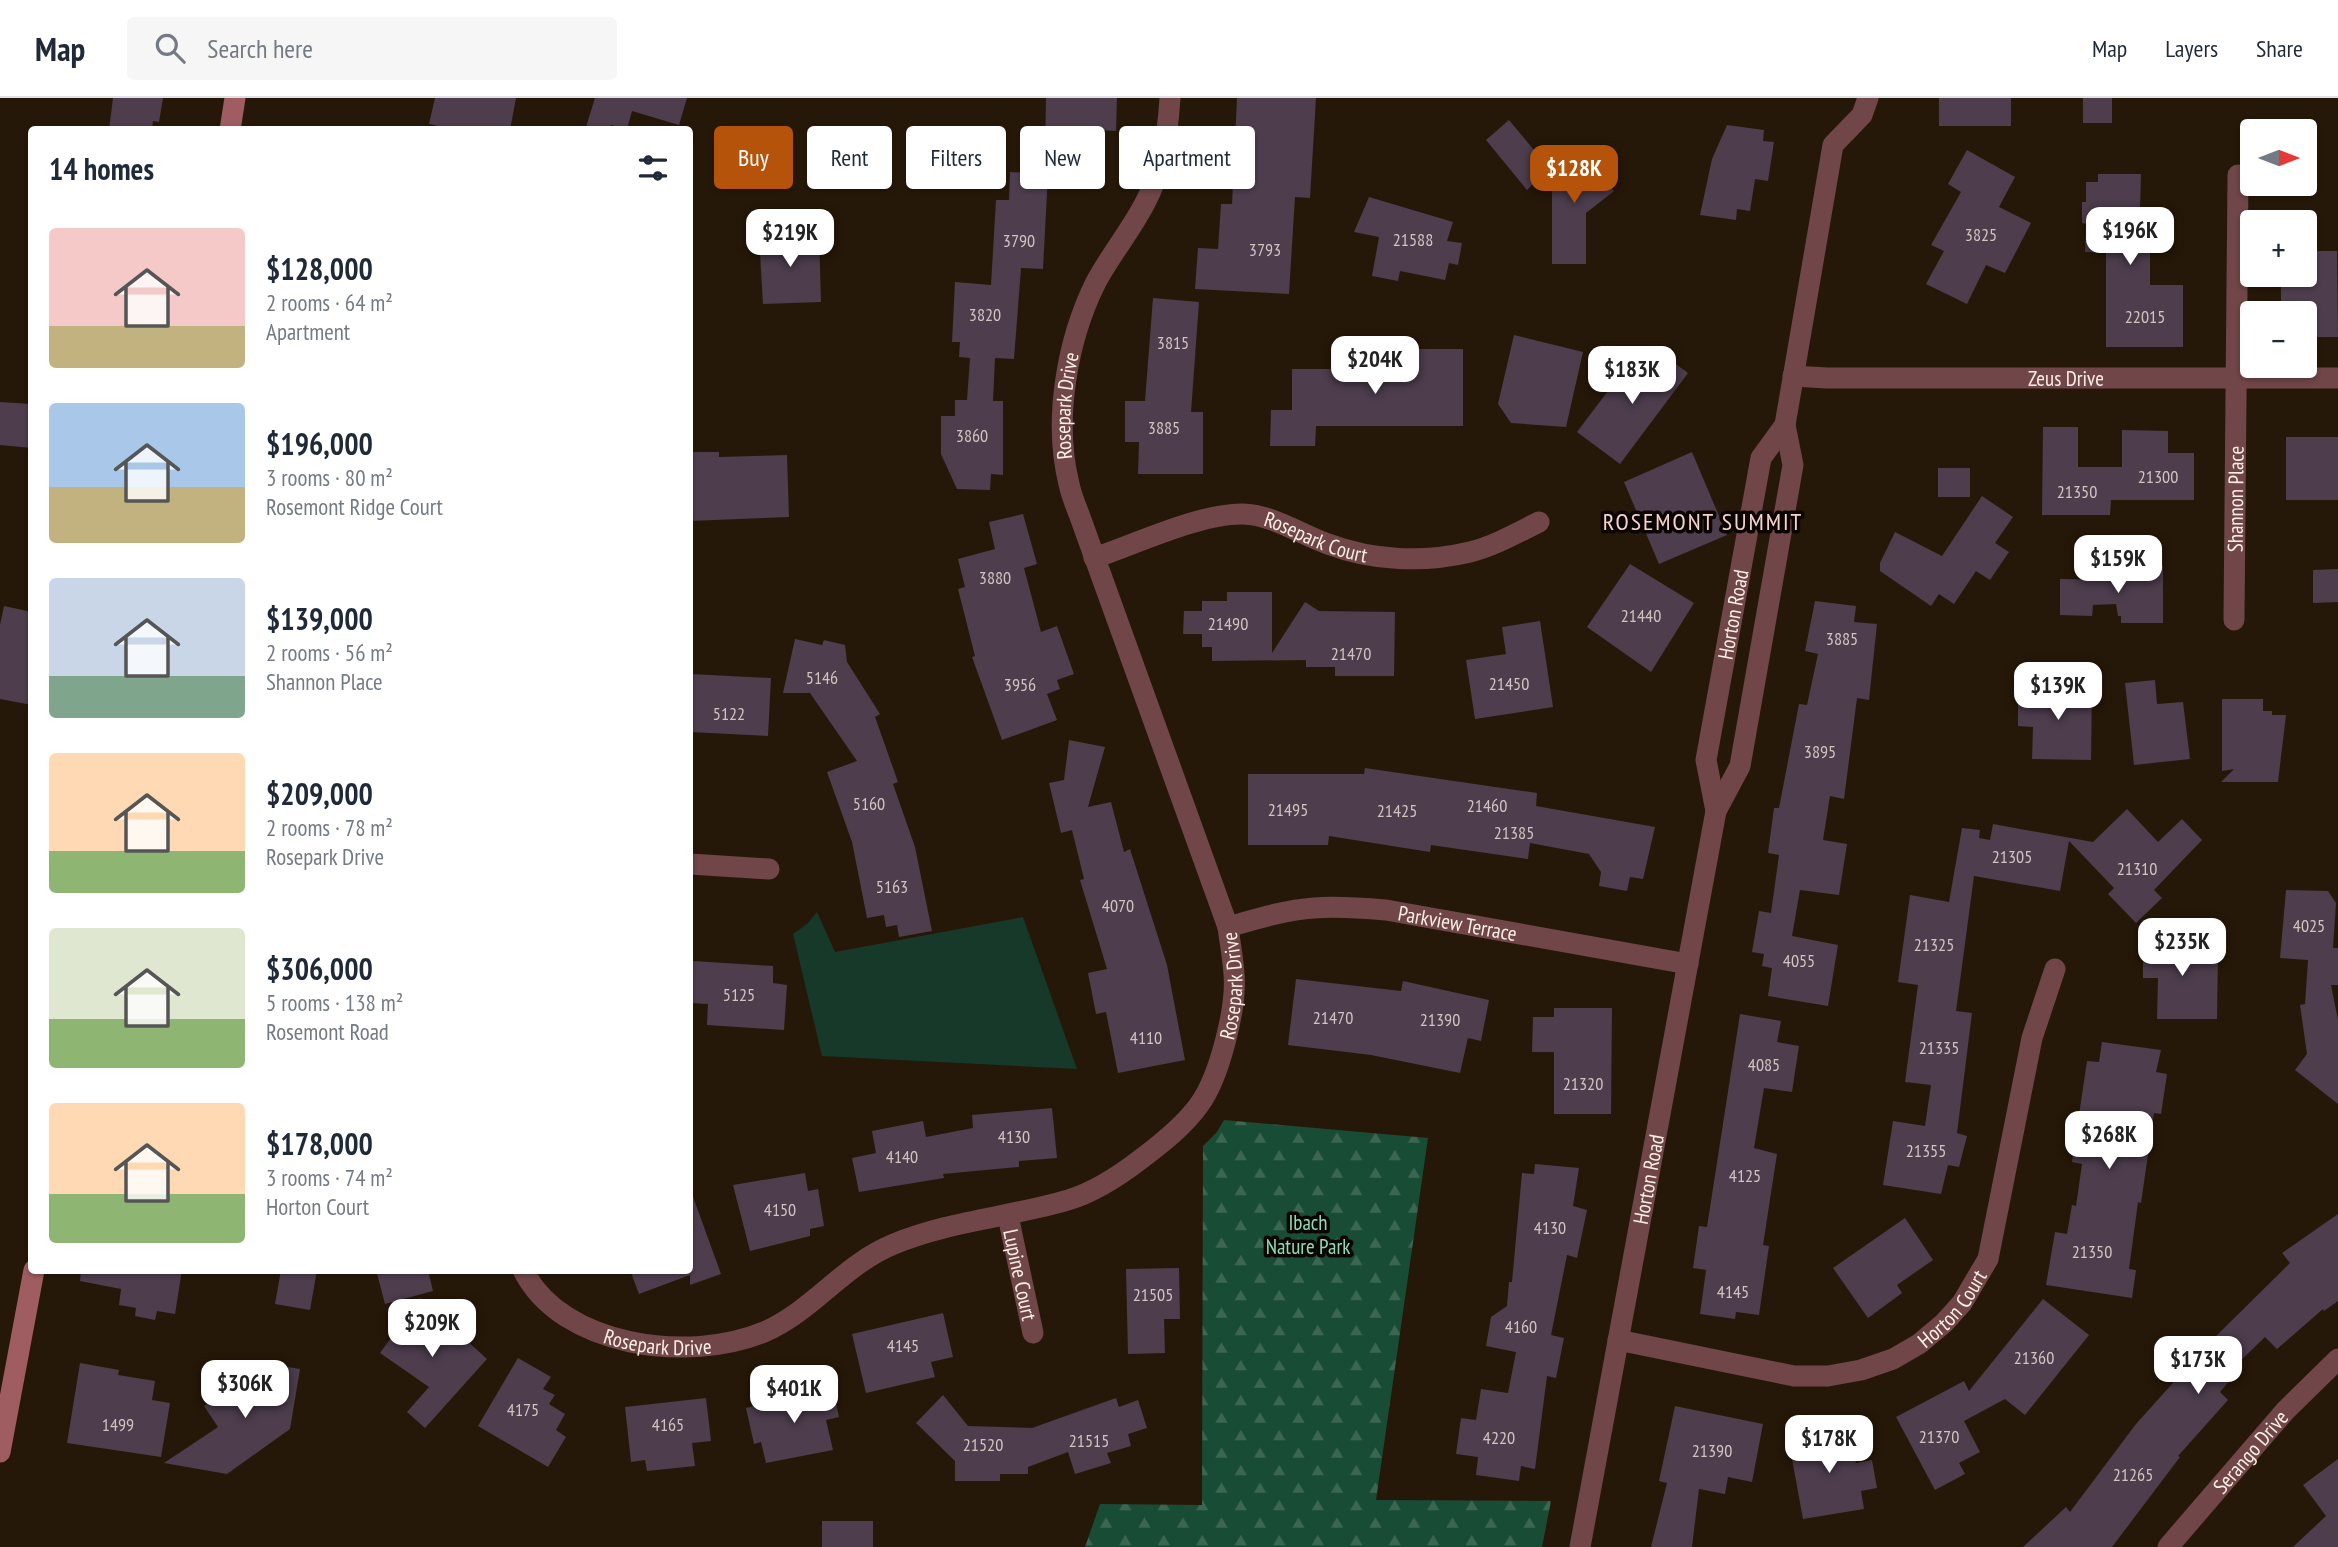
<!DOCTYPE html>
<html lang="en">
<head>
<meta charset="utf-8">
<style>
  :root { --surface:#fff; --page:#f6f6f7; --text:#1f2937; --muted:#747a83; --line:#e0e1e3; --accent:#b45309 }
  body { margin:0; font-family:"PT Sans Narrow",sans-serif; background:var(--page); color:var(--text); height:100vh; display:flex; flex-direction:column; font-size:26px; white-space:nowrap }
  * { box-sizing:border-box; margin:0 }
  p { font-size:23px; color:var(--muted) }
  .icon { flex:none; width:38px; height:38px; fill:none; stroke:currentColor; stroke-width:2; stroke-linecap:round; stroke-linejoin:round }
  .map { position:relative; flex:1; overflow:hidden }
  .details { position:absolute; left:28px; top:28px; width:665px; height:1148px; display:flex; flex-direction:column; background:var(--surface); border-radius:7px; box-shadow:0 2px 5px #0004 }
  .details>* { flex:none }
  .hud { position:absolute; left:714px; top:28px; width:665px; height:63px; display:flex; gap:14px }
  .needle { width:46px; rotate:90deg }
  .fabs { position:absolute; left:2240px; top:21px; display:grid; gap:14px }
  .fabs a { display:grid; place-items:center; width:77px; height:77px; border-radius:7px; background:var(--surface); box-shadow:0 2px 5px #0004; font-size:35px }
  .price { position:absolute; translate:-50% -60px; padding:0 16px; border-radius:14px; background:#fff; color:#222; font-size:23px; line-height:46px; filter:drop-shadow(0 2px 4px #0008) }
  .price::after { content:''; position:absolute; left:50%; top:42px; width:21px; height:16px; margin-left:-10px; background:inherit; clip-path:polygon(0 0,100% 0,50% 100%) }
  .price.active { background:var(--accent); color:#fff }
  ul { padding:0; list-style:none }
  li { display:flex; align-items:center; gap:21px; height:175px; padding:0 21px }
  li span { display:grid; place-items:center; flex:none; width:196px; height:140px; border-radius:7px; color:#555 }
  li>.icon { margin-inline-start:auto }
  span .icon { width:84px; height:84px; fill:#fffc; stroke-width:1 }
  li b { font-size:30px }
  h2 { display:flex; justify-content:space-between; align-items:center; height:84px; padding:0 21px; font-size:30px }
  .tag { padding:0 24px; border-radius:7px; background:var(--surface); box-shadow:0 2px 5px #0004; font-size:24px; line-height:63px }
  .tag.active { background:var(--accent); color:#fff }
  header { display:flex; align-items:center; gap:42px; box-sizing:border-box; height:98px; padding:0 35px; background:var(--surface); border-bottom:2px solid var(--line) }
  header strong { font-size:33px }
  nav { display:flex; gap:38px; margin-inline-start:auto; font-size:24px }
  .search { width:490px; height:63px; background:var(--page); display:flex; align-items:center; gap:18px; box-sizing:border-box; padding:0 24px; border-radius:7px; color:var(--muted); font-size:26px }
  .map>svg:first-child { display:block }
</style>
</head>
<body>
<header>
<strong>Map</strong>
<div class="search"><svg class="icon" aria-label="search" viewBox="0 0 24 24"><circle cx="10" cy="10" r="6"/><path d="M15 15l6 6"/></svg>Search here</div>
<nav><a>Map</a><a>Layers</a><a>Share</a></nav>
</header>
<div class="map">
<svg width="2338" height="1449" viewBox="0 0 2338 1449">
  <defs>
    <pattern id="forest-firs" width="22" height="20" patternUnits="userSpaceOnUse" patternTransform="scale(1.75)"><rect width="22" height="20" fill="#184c35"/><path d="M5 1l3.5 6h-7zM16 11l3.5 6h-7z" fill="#3a6652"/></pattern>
  </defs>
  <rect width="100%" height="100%" fill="#261808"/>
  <path fill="#163929" d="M817 814 835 854 1023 819 1077 971 822 958 793 836 807 826Z"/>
  <path fill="url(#forest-firs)" d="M1224 1022 1428 1040 1376 1402 1551 1403 1542 1449H1085L1100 1406 1202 1407 1203 1048 1217 1034Z"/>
  <g fill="#4d3d4d">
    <path d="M113 0H163L159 24 153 23 152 32H109Z"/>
    <path d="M435 0H516L510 32H457L429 26Z"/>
    <path d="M595 0H687L679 27 632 13 627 31 611 27 610 32H585Z"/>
    <path d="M1046 0H1117L1116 33 1098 32V61L1045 59Z"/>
    <path d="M1237 0H1316L1310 100 1295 99 1289 196 1195 191 1198 150 1218 151 1221 106H1232Z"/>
    <rect x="1939" y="0" width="72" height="28"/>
    <rect x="2083" y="0" width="29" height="25"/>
    <path d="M1509 22 1549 70 1527 92 1486 42Z"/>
    <path d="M1727 27 1764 32 1763 43 1774 44 1768 83 1755 81 1750 113 1737 111 1736 122 1700 117 1712 61Z"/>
    <path d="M1559 48 1592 55V72L1614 93 1586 115V166H1552V73L1558 81Z"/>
    <path d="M1967 52 2015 79 1999 109 2031 125 2005 175 1986 167 1967 206 1926 186 1944 153 1931 147 1961 94 1948 86Z"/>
    <path d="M1010 74 1048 76 1043 171 1021 170 1014 261 995 260 993 303H1003V377L991 376 990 392 957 391 941 356V318H955V302H967L970 260 959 259 960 244H952L955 184 991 187 996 102H1009Z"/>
    <path d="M2098 76H2141L2140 111 2147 112V119H2150V187H2183V249H2106V155L2085 154 2086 126 2082 125V104H2086V84H2098Z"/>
    <path d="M1369 99 1453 124 1447 143 1462 145 1458 167 1449 165 1445 182 1400 173 1398 183 1372 178 1379 139 1354 134Z"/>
    <path d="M819 136 821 204 763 206 759 138Z"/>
    <path d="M2305 153H2337L2338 239H2305V215H2281V177H2305Z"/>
    <path d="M1153 200 1199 204 1191 314H1203V376H1138L1139 344H1125V303H1145Z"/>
    <path d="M1514 237 1583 254 1566 329 1511 325 1498 306Z"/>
    <path d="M1388 251H1463V328H1316L1315 348H1270L1271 312H1292V271H1388Z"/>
    <path d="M1658 253 1688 275 1620 366 1577 334 1632 261 1645 270Z"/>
    <path d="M0 304 32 306V350L0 347Z"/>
    <path d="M2043 329H2078V369H2122V332L2168 333V355H2194V402H2111L2110 417H2042Z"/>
    <rect x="2286" y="339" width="52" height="63"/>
    <path d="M690 354H719V359L787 357 789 419 690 423Z"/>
    <path d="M1692 354 1727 437 1659 466 1624 384Z"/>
    <rect x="1938" y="370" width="32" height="29"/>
    <path d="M1982 398 2013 419 1995 445 2009 454 1990 482 1976 473 1954 506 1939 496 1931 508 1880 473V465L1895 434 1942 458Z"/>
    <path d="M1023 416 1037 466 1024 470 1041 534 1057 528 1074 576 1057 582 1060 591 1047 596 1057 622 1002 642 972 559 975 558 958 491 965 489 958 461 995 451 989 424Z"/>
    <path d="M1630 466 1694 505 1651 574 1587 529Z"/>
    <path d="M2121 468H2163V525H2121V518H2118L2116 506 2093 507 2092 518 2060 517V481L2121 482Z"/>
    <path d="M2338 471V504L2313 505V472Z"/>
    <path d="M1227 494H1272V555L1305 504 1319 513 1395 514 1394 578H1335V569H1306V562L1212 563V549H1202V536H1183L1184 513H1202V503H1227Z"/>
    <path d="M1815 503 1856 508 1854 524 1877 526 1869 602 1857 600 1844 701 1830 698 1823 742 1847 746 1839 797 1800 792 1792 838 1838 847 1828 908 1768 898 1772 870 1762 868 1764 856 1752 854 1759 813 1771 815 1779 757 1768 755 1774 710H1779L1799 606 1807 607 1818 556 1805 553Z"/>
    <path d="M4 508 32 514V607L0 601V527Z"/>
    <path d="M1540 523 1553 609 1475 621 1466 562 1506 556 1502 529Z"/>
    <path d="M795 541 822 547 824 542 845 547 847 564 880 616 875 619 898 684 893 686 915 749 932 833 899 839 897 827 886 829 884 817 867 820 852 744 827 674 857 663 810 595H783Z"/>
    <path d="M690 576 771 580 768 638 690 634Z"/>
    <path d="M2155 582 2157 606 2183 604 2190 661 2134 667 2125 585Z"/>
    <path d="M2018 590 2092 591 2091 662 2032 661 2033 629 2018 628Z"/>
    <path d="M2222 601H2263V613H2272V617H2286L2278 684H2221L2234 671 2222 673Z"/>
    <path d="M1069 642 1105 649 1088 709 1111 704 1124 754 1130 751 1167 867 1185 962 1118 975 1106 914 1096 916 1088 875 1107 871 1080 782 1084 781 1072 732 1061 735 1049 685 1064 682Z"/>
    <path d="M1365 670 1537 695 1536 708 1655 729 1643 781 1630 779 1627 793 1599 788 1601 774 1589 756 1530 745 1528 761 1431 747 1430 754 1329 738 1328 747H1248V676H1364Z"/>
    <path d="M2127 711 2158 744 2182 721 2202 742 2154 792 2162 800 2136 825 2108 796 2114 790 2069 743 2060 793 1974 778 1956 913 1972 915 1957 1035 1967 1038 1959 1069 1948 1067 1941 1096 1883 1087 1893 1023 1925 1028 1931 987 1905 984 1918 887 1898 884 1910 797 1949 804 1962 730 1980 732 1979 740 1990 742 1993 726 2093 744Z"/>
    <path d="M2286 792 2328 793 2336 805 2333 850H2338V887H2331L2338 922V1006L2295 972 2307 956 2300 907 2305 906 2308 862 2280 860Z"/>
    <path d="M2143 838H2185V854H2218L2217 921H2157L2158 880H2143Z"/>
    <path d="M693 863 773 868V885L787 887 784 932 707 927 708 906 690 905Z"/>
    <path d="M1296 881 1401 893 1403 883 1489 902 1481 943 1468 940 1460 975 1371 957 1288 947Z"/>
    <path d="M1554 910H1612L1611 1016H1554V954H1532L1533 919H1554Z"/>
    <path d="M1740 916 1781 923 1777 944 1799 948 1792 994 1764 990 1754 1050 1777 1056 1763 1147 1769 1148 1759 1217 1736 1214 1735 1221 1700 1216 1706 1172 1693 1170 1699 1128 1707 1129Z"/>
    <path d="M2102 944 2161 952 2156 974 2167 976 2161 1016 2154 1015 2141 1105 2138 1104 2129 1171 2136 1172 2132 1200 2046 1187 2055 1134 2067 1136 2072 1107 2076 1108 2082 1066 2072 1064 2087 963 2099 964Z"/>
    <path d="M1052 1010 1057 1060 1019 1063V1069L943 1076 944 1080 859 1094 852 1060 876 1055 872 1033 923 1023 926 1039 973 1030 972 1017Z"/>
    <path d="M1535 1066 1579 1070 1573 1108 1587 1112 1577 1160 1567 1157 1551 1237 1564 1240 1556 1280 1547 1278 1535 1371 1521 1368 1519 1383 1476 1377 1478 1359 1456 1356 1461 1320 1476 1322 1481 1291 1508 1295 1516 1254 1486 1248 1491 1219 1507 1208 1509 1184H1512L1522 1075 1534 1076Z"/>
    <path d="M805 1075 808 1093 818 1091 824 1128 810 1131V1138L750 1153 733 1087Z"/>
    <path d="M690 1096H692L721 1176 690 1187V1177L639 1196 630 1172H690Z"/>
    <path d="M2338 1116V1203L2324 1213 2323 1211 2277 1251 2265 1239 2233 1270 2237 1274 2220 1294 2228 1302 2178 1358 2180 1359 2112 1449H2023L2066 1409 2070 1414 2136 1326 2207 1247 2290 1165 2282 1155Z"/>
    <path d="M1905 1120 1933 1162 1897 1187 1902 1195 1868 1220 1833 1170Z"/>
    <path d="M1179 1170 1180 1221H1164L1165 1255 1128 1256 1126 1171Z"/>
    <path d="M81 1172H182L175 1216 157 1213 155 1222 135 1218 136 1210 119 1207 121 1191 80 1183Z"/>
    <path d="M281 1172H317L310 1212 275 1206Z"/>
    <path d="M376 1172H428L433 1193 385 1206Z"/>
    <path d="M420 1200 487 1261 425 1330 407 1314 429 1289 380 1255Z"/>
    <path d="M2043 1201 2089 1237 2025 1317 2005 1301 1964 1323 1980 1354 1959 1365 1965 1376 1935 1392 1896 1319 1964 1283 1969 1293Z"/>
    <path d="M943 1215 953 1259 931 1264 935 1279 866 1295 852 1236Z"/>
    <path d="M518 1260 551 1279 543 1291 555 1297 549 1306 565 1316 556 1332 566 1339 548 1369 478 1328Z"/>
    <path d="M257 1264 300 1271 290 1331 227 1376 164 1365 218 1329 204 1308 256 1274Z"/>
    <path d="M80 1265 119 1272 118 1277 155 1283 152 1302 170 1305 161 1359 67 1345Z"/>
    <path d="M832 1287 839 1319 826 1322 833 1352 766 1365 761 1344 754 1346 746 1310Z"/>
    <path d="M943 1297 968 1328 1032 1330 1116 1300 1119 1309 1138 1302 1147 1330 1128 1336 1131 1348 1107 1355 1111 1365 1075 1376 1068 1354 1028 1369V1376H1000V1383H955V1363L916 1325Z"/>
    <path d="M706 1300 711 1343 692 1345 695 1368 647 1373 645 1362 631 1364 625 1309Z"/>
    <path d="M1675 1308 1763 1326 1752 1384 1728 1379 1725 1396 1699 1391 1692 1449H1651L1667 1385 1659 1383Z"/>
    <path d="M1834 1331 1838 1345 1851 1343 1856 1365 1872 1362 1877 1390 1861 1393 1864 1411 1803 1421 1788 1339Z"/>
    <path d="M2338 1361V1449H2293L2326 1418 2303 1387Z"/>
    <rect x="822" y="1423" width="51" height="26"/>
  </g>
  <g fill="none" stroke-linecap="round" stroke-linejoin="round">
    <g stroke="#704648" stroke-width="21">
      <path id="s1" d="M1793 278 1827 280H2338"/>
      <path id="s2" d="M1094 460C1136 446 1201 415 1243 416 1273 417 1300 436 1328 446 1373 463 1424 465 1470 454 1494 448 1517 435 1539 424"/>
      <path id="s3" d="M2234 522 2238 77"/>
      <path id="s4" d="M1716 713 1706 662 1761 360 1785 327"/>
      <path d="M690 766 769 771"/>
      <path id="s5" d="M1228 829C1256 821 1285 812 1314 810 1338 808 1362 810 1386 812L1688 866"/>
      <path id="s6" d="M1008 1118 1033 1235"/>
      <path id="s7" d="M523 1172C562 1250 690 1265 764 1234 813 1213 844 1166 894 1146 949 1123 1011 1119 1068 1102 1095 1094 1119 1078 1141 1061 1161 1046 1184 1028 1199 1007 1219 980 1237 910 1234 876 1233 860 1230 845 1228 829L1079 416C1075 406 1071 396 1069 386 1053 322 1067 242 1096 184 1111 156 1132 131 1146 103 1162 73 1168 34 1170 0"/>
      <path id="s8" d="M1618 1242 1794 1278H1828L1861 1272 1893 1261 1919 1246 1944 1225 1962 1205 1988 1161 2032 940 2055 871"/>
      <path id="s9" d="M1580 1449 1716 713 1740 668 1793 367 1785 327 1833 47 1862 17 1868 0"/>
      <path id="s10" d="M2168 1449 2285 1313 2338 1261"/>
    </g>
    <g stroke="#9f5d61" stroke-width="21">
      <path d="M230 32 235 0"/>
      <path d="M0 1354 34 1172"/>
    </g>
  </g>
  <g text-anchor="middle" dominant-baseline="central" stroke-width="7" stroke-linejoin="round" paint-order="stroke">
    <g font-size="18" fill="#d0c3c0">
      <text x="1981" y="136">3825</text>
      <text x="1413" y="141">21588</text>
      <text x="1019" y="142">3790</text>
      <text x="1265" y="151">3793</text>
      <text x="985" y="216">3820</text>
      <text x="2145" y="218">22015</text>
      <text x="1173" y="244">3815</text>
      <text x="1164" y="329">3885</text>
      <text x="972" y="337">3860</text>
      <text x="2158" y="378">21300</text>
      <text x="2077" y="393">21350</text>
      <text x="995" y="479">3880</text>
      <text x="1641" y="517">21440</text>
      <text x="1228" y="525">21490</text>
      <text x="1842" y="540">3885</text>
      <text x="1351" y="555">21470</text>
      <text x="822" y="579">5146</text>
      <text x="1509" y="585">21450</text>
      <text x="1020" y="586">3956</text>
      <text x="729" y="615">5122</text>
      <text x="1820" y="653">3895</text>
      <text x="869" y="705">5160</text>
      <text x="1487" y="707">21460</text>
      <text x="1288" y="711">21495</text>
      <text x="1397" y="712">21425</text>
      <text x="1514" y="734">21385</text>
      <text x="2012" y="758">21305</text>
      <text x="2137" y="770">21310</text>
      <text x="892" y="788">5163</text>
      <text x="1118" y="807">4070</text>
      <text x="2309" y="827">4025</text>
      <text x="1934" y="846">21325</text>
      <text x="1799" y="862">4055</text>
      <text x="739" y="896">5125</text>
      <text x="1333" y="919">21470</text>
      <text x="1440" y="921">21390</text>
      <text x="1146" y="939">4110</text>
      <text x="1939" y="949">21335</text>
      <text x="1764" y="966">4085</text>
      <text x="1583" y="985">21320</text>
      <text x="1014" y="1038">4130</text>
      <text x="1926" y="1052">21355</text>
      <text x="902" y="1058">4140</text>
      <text x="1745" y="1077">4125</text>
      <text x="780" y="1111">4150</text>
      <text x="1550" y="1129">4130</text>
      <text x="2092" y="1153">21350</text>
      <text x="1733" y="1193">4145</text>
      <text x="1153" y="1196">21505</text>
      <text x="1521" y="1228">4160</text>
      <text x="903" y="1247">4145</text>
      <text x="2034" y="1259">21360</text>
      <text x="523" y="1311">4175</text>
      <text x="118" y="1326">1499</text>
      <text x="668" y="1326">4165</text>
      <text x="1939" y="1338">21370</text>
      <text x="1499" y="1339">4220</text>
      <text x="1089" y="1342">21515</text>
      <text x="983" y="1346">21520</text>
      <text x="1712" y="1352">21390</text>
      <text x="2133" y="1376">21265</text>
    </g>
    <g font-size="21" fill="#fbf0e6" stroke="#0a0502">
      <text stroke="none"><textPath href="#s1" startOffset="273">Zeus Drive</textPath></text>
      <text stroke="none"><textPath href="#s7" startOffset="1505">Rosepark Drive</textPath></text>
      <text stroke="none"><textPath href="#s3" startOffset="121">Shannon Place</textPath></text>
      <text stroke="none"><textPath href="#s2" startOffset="233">Rosepark Court</textPath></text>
      <text stroke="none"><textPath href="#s4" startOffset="200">Horton Road</textPath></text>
      <text stroke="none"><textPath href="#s5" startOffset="233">Parkview Terrace</textPath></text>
      <text stroke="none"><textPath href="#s7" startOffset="896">Rosepark Drive</textPath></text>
      <text stroke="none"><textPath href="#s9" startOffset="374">Horton Road</textPath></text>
      <text stroke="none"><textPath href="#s6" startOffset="60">Lupine Court</textPath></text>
      <text stroke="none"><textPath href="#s8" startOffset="360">Horton Court</textPath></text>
      <text stroke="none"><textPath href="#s7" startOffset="161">Rosepark Drive</textPath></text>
      <text stroke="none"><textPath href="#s10" startOffset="126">Serango Drive</textPath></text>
    </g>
    <g font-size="21" fill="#8dddb4" stroke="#0a0502">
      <text x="1308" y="1124">Ibach<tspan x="1308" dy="24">Nature Park</tspan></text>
    </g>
    <g font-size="24" letter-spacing="2" fill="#f5d3ca" stroke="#0a0502">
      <text x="1703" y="423">ROSEMONT SUMMIT</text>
    </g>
  </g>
</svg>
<div class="fabs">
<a><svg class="needle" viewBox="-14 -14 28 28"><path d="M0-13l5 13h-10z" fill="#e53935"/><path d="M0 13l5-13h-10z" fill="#747a83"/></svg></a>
<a>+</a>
<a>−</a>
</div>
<b class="price active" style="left:1574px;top:107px">$128K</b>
<b class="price" style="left:2130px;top:169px">$196K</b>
<b class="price" style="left:790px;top:171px">$219K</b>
<b class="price" style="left:1375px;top:298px">$204K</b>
<b class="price" style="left:1632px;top:308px">$183K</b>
<b class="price" style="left:2118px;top:497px">$159K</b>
<b class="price" style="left:2058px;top:624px">$139K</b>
<b class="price" style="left:2182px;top:880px">$235K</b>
<b class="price" style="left:2109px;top:1073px">$268K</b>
<b class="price" style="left:432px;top:1261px">$209K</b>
<b class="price" style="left:2198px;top:1298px">$173K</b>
<b class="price" style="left:245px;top:1322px">$306K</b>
<b class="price" style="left:794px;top:1327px">$401K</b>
<b class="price" style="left:1829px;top:1377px">$178K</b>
<div class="hud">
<a class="tag active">Buy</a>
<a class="tag">Rent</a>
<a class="tag">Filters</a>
<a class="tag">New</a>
<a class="tag">Apartment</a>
</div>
<section class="details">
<h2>14 homes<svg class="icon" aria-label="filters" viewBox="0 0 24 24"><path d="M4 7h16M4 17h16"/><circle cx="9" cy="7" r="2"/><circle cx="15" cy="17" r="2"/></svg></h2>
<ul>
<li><span style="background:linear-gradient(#f6c9c9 70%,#c2b280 0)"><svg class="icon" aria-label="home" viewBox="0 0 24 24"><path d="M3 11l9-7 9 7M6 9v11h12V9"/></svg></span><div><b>$128,000</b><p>2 rooms · 64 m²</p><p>Apartment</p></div></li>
<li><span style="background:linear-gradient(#a9c7e8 60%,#c2b280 0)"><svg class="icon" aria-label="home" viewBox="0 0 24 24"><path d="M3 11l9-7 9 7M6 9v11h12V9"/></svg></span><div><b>$196,000</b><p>3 rooms · 80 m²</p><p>Rosemont Ridge Court</p></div></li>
<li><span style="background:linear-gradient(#c9d6e8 70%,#7fa58c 0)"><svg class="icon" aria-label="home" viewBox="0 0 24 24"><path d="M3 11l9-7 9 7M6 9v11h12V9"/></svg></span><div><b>$139,000</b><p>2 rooms · 56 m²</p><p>Shannon Place</p></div></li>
<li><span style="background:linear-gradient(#ffd9b3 70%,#8fb573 0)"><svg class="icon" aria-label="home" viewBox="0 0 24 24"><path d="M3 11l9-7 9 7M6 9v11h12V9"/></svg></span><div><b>$209,000</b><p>2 rooms · 78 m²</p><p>Rosepark Drive</p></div></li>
<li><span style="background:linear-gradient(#dfe7d0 65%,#8fb573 0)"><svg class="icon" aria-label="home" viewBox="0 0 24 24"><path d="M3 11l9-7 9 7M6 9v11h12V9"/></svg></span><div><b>$306,000</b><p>5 rooms · 138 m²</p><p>Rosemont Road</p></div></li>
<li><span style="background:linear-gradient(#ffd9b3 65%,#8fb573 0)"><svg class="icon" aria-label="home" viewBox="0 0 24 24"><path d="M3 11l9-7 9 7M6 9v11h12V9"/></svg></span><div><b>$178,000</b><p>3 rooms · 74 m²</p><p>Horton Court</p></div></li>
</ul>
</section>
</div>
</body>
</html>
